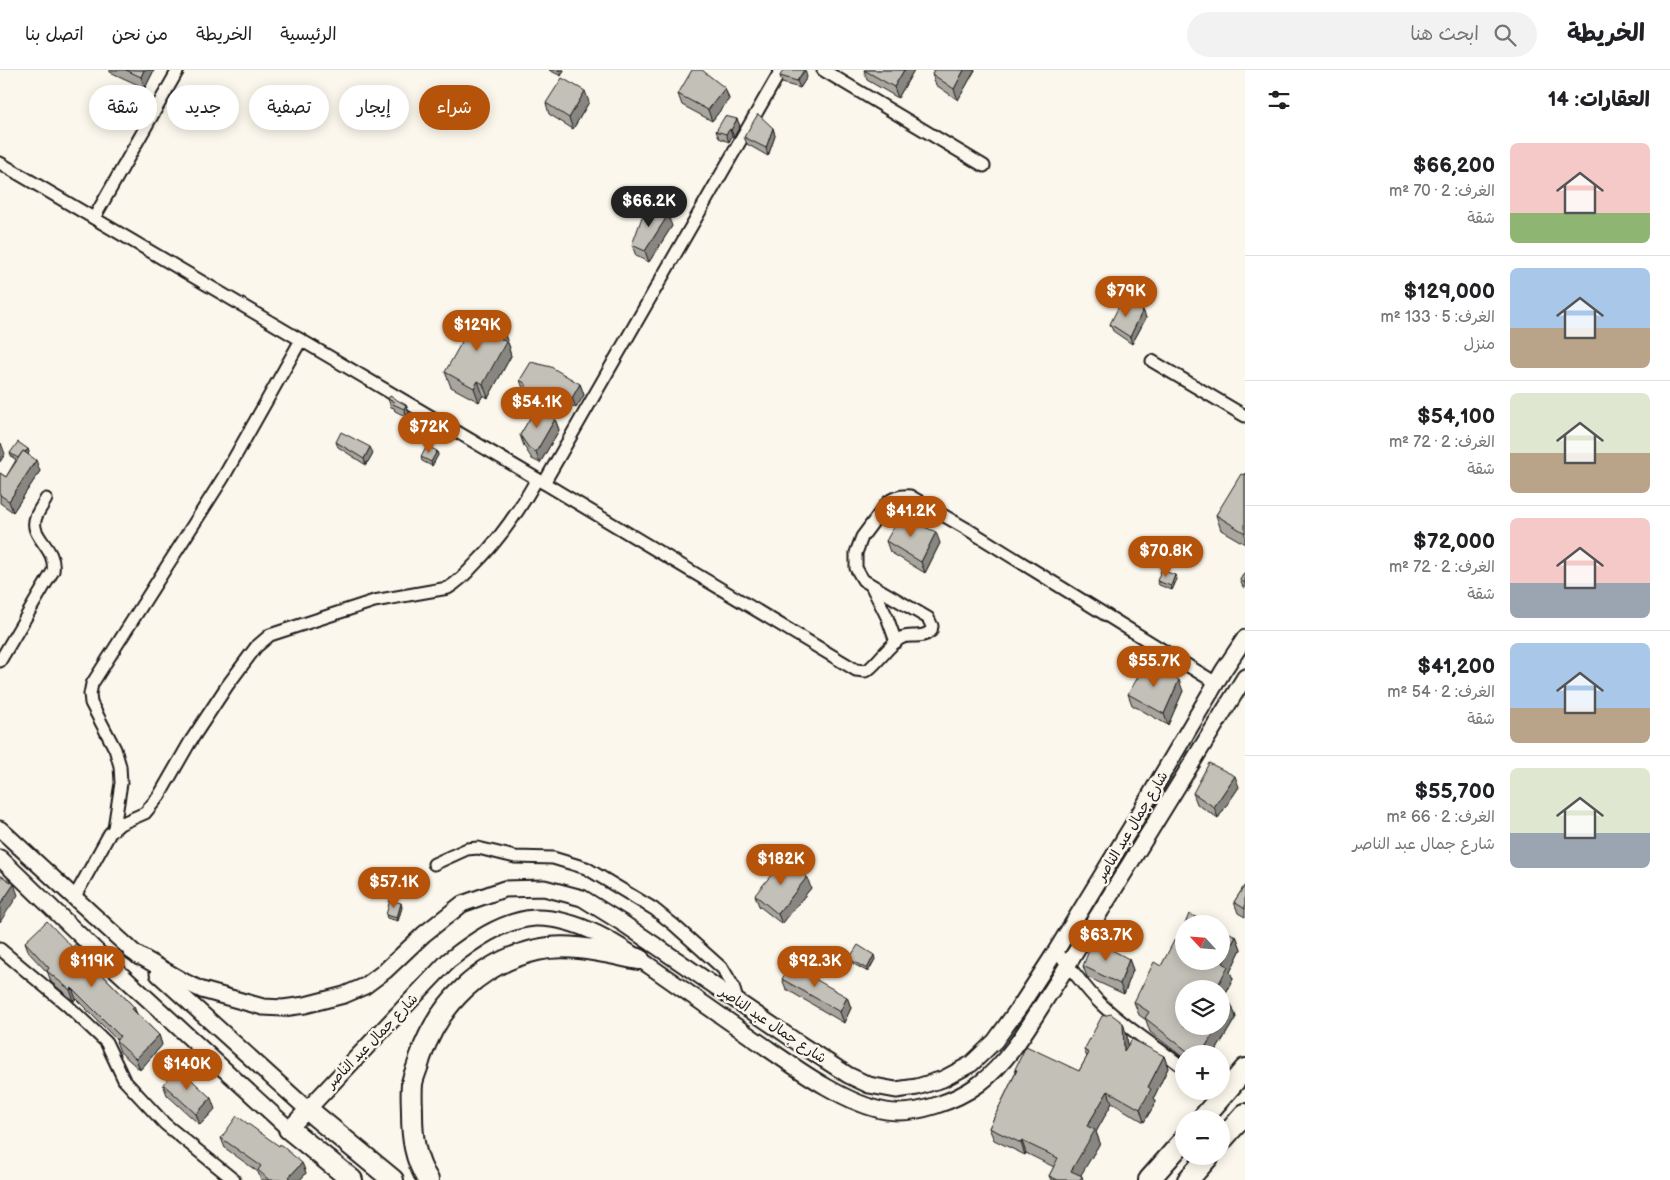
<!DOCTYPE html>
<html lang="ar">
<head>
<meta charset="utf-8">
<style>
  :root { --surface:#fff; --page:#f2f2f2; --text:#202124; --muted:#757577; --line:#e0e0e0; --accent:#b45309 }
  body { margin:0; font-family:"Balsamiq Sans","Playpen Sans Arabic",sans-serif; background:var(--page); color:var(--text); direction:rtl; height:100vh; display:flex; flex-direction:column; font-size:19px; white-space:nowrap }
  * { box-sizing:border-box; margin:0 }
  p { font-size:16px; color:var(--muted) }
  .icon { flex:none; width:28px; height:28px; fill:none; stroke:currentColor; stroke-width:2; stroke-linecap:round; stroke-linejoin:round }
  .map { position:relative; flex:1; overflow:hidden; direction:ltr }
  .sheet { display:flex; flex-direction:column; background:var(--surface); width:425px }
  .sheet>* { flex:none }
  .banner { position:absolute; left:15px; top:15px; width:475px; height:45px; direction:rtl; display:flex; gap:10px }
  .needle { width:32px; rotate:296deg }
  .buttons { position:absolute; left:1175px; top:845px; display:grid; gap:10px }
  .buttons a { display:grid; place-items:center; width:55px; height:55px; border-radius:50%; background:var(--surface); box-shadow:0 2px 12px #0003; font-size:25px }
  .price { position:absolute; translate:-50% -42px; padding:0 11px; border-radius:18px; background:var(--accent); color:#fff; font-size:16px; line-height:32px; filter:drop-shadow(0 1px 2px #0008) }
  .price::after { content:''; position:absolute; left:50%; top:30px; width:15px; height:11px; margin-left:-8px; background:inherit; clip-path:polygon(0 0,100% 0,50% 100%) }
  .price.selected { background:#222; color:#fff }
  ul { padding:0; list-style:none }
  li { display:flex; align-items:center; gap:15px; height:125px; padding:0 20px }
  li+li { border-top:1px solid var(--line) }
  li span { display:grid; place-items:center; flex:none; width:140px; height:100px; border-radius:8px; color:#555 }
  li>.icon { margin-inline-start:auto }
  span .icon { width:60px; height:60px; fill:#fffc; stroke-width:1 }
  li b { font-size:21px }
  h2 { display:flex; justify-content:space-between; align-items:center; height:60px; padding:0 20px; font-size:21px }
  .pill { padding:0 18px; border-radius:22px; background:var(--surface); box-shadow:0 2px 12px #0003; font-size:18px; line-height:45px }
  .pill.selected { background:var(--accent); color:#fff }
  header { display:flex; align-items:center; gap:30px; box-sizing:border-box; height:70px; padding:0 25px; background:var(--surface); border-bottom:1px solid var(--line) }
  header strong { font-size:24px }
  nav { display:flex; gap:28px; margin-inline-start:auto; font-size:18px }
  .search { width:350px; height:45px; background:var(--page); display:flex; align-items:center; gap:12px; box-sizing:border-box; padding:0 18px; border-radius:28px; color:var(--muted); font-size:19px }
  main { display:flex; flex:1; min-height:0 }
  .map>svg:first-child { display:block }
</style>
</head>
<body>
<header>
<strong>الخريطة</strong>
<div class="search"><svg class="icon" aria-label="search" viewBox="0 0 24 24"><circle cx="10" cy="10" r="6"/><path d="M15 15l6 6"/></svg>ابحث هنا</div>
<nav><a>الرئيسية</a><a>الخريطة</a><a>من نحن</a><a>اتصل بنا</a></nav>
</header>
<main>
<section class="sheet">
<h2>العقارات: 14<svg class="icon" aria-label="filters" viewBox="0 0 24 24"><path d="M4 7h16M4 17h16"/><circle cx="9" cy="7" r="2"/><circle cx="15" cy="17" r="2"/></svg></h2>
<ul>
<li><span style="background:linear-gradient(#f6c9c9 70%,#8fb573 0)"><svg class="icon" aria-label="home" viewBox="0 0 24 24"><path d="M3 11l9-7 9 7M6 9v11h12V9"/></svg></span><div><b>$66,200</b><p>الغرف: 2 · 70 m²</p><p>شقة</p></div></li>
<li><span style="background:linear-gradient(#a9c7e8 60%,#b9a48a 0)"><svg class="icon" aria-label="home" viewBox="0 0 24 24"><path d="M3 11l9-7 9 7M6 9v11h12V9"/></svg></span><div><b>$129,000</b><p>الغرف: 5 · 133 m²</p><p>منزل</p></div></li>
<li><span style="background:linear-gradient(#dfe7d0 60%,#b9a48a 0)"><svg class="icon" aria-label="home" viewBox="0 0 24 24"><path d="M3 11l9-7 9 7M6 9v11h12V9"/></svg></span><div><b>$54,100</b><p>الغرف: 2 · 72 m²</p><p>شقة</p></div></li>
<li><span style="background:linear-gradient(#f6c9c9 65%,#9aa5b1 0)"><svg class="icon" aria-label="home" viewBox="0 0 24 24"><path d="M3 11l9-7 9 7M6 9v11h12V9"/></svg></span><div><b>$72,000</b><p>الغرف: 2 · 72 m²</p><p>شقة</p></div></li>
<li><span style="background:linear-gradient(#a9c7e8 65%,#b9a48a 0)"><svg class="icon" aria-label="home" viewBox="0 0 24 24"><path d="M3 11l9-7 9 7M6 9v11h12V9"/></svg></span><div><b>$41,200</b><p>الغرف: 2 · 54 m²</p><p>شقة</p></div></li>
<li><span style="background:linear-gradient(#dfe7d0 65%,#9aa5b1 0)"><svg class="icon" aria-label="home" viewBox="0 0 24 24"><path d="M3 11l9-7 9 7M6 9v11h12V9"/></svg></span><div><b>$55,700</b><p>الغرف: 2 · 66 m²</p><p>شارع جمال عبد الناصر</p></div></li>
</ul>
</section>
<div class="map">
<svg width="1245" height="1110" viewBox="0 0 1245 1110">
  <rect width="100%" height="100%" fill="#fbf7ec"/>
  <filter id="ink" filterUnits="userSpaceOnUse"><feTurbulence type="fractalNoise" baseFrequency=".02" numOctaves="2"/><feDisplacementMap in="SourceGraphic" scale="10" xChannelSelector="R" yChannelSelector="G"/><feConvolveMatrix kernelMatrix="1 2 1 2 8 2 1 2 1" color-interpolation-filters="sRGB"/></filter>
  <g filter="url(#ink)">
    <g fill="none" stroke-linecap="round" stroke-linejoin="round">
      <g stroke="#1c1c1c" stroke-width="15">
        <g id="street">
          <path d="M823 0 984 96"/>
          <path d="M0 93 544 413 856 600 865 601 869 599C879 591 890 574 901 568 911 563 920 570 931 561L932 556 928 548 863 510 856 498V483L862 467 888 432C895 427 901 425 910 426L967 459 1216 613"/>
          <path d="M94 148 178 0"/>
          <path d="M1152 291 1245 346"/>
          <path d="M544 413 781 0"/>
          <path d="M871 515 887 547 896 572"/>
          <path d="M0 591 53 501C57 477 28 467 36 447 38 441 43 435 46 429"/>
          <path d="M114 758 121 713 120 696 115 679 91 633 90 624 92 614 223 408 301 270"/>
          <path d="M434 794 467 779 478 778 515 787 553 788 586 798 654 839 674 855 723 899 733 916 737 930"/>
          <path d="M74 828 110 763 120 754 145 743 159 726 190 672 227 616 256 577 270 565 374 531 448 518C458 512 466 504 474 495 500 469 519 441 537 409"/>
          <path d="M0 879 67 935 106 972 124 1010 165 1054 234 1110"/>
          <path d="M1056 881C1072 898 1084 918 1101 934 1126 958 1156 976 1184 998"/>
        </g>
      </g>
      <g stroke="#1c1c1c" stroke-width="19">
        <g id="secondary">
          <path d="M0 759 139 887"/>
          <path d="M0 788 115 899 289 1059 448 891C472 872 502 850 535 848 579 847 619 875 654 899 688 923 723 947 757 971 792 995 844 1034 886 1041 915 1046 956 1031 979 1014 1008 992 1027 959 1046 929 1059 909 1072 889 1084 868 1138 781 1191 694 1245 607"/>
          <path d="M131 881 185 912 202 920 263 937 283 938 305 935 344 925 365 916 385 901 424 864 462 834 504 819 544 818 582 828 624 854 797 972 848 1005 869 1015 896 1020 917 1017 943 1009 971 994 995 971 1021 935 1056 881 1135 751 1223 601 1245 568"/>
          <path d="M158 904 307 1039"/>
        </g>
      </g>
      <g stroke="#1c1c1c" stroke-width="24">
        <g id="highway">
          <path d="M307 1039 393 1110"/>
          <path d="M1202 1049 1245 999"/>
          <path d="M289 1059 352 1110"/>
          <path d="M1221 1071 1245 1044"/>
          <path d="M428 1110C415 1090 412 1068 412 1044 412 1034 411 1024 412 1014 413 1006 418 997 420 988 439 933 480 893 537 880 570 872 607 883 639 889"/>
          <path d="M1149 1110 1184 1070"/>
          <path d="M1188 1110 1209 1086"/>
        </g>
      </g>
      <use href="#street" stroke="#fbf7ec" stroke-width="11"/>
      <use href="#secondary" stroke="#fbf7ec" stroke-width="15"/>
      <use href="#highway" stroke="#fbf7ec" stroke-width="20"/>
    </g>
    <g fill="#a8a59e" stroke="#1c1c1c">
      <path d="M110 0H154L145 18 110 2Z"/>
      <path d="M549 0H564L561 6Z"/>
      <path d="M864 0H914L898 28 867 10Z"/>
      <path d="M975 0 958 30 936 15 932 4Z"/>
      <path d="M780 6 807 7 800 18 782 13Z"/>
      <path d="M725 18 729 29 712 51 682 35 678 24Z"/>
      <path d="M589 32 573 59 549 44 546 33Z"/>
      <path d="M737 49 740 56 734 67 732 66 729 72 719 68 716 61Z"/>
      <path d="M773 58 775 66 768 86 747 74 744 67Z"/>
      <path d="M672 156 649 192 636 186 632 175Z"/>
      <path d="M1143 240 1146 248 1132 274 1113 261 1110 254Z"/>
      <path d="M504 263 510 278 509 279 511 286 488 328 483 325 479 332 451 317 445 302Z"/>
      <path d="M520 310 580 314 584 325 576 338 562 330 552 347 555 349 559 360 540 393 532 389 524 376 520 365 534 342 533 341 527 322 524 321Z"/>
      <path d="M388 329 406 335 409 342 407 347 395 341 394 338 391 337Z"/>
      <path d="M336 372 373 383 366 395 338 377Z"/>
      <path d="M28 379 29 382 28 384 40 401 13 442 0 433V403L6 407 16 390 12 387 10 383Z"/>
      <path d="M437 381 438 385 432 396 422 391 421 387Z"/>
      <path d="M1245 403V474L1221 460 1216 445Z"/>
      <path d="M886 471 940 473 925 503 890 482Z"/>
      <path d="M1245 502V518L1243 517 1240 510Z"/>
      <path d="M1175 505 1177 509 1172 520 1159 515 1157 511Z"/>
      <path d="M1183 621 1168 655 1132 635 1128 624Z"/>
      <path d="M1239 717 1218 748 1197 734 1193 723Z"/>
      <path d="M1245 815V847L1238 843 1234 832Z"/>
      <path d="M811 818 782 854 759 836 755 825Z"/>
      <path d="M402 837 398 851 387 848 386 845Z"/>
      <path d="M1236 866 1241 879 1230 902 1233 909 1223 929 1231 934 1236 947 1214 984H1184V988L1150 962 1146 950 1139 945 1134 932 1161 896 1177 870Z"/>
      <path d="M25 872 72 877 98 900 134 937 137 944 159 965 162 975 140 1000 120 982 116 971 117 970 76 929 74 931 51 912 48 903 29 883Z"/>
      <path d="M849 889H875L868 902 850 892Z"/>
      <path d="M1129 889 1133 900 1124 924 1087 907 1083 896Z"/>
      <path d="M782 909 847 927 851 938 844 953 786 919Z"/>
      <path d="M1127 966 1128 975 1164 986 1168 998 1154 1027 1156 1032 1144 1052 1112 1033 1096 1062 1100 1073 1080 1106H1082L1083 1110H1051L1049 1106 1054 1097 1026 1083 1025 1085 994 1070 989 1058 1016 1002 1015 999 1079 1001 1087 987 1084 980Z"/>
      <path d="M163 1014 215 1039 200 1055 167 1025Z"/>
      <path d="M221 1068 302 1093 306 1103 300 1110H261L258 1102 225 1078Z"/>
    </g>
    <g fill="#888681" stroke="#1c1c1c">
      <path d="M144 0H154L145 18 141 7Z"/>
      <path d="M558 0H564L561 6Z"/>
      <path d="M805 0 807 7 800 18 797 11Z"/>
      <path d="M904 0H914L898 28 894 17Z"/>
      <path d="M964 0H975L958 30 954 19Z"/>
      <path d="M725 18 729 29 712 51 708 40Z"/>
      <path d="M585 21 589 32 573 59 569 48Z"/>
      <path d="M737 49 740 56 734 67 731 60Z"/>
      <path d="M773 58 775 66 768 86 766 78Z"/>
      <path d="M730 59 732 66 729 72 726 64Z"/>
      <path d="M668 145 672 156 649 192 645 181Z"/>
      <path d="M1143 240 1146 248 1132 274 1130 267Z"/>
      <path d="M504 263 510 278 509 279 511 286 488 328 483 314 501 269Z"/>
      <path d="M478 311 483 325 479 332 474 318Z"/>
      <path d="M580 314 584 325 576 338 572 328Z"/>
      <path d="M558 319 562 330 549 351 545 340Z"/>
      <path d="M406 335 409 342 407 347 404 339Z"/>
      <path d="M555 349 559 360 540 393 536 382Z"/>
      <path d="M1 373 5 384 0 392V375Z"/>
      <path d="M370 377 373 383 366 395 364 389Z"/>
      <path d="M28 379 29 382 21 394 20 390Z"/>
      <path d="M437 381 438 385 432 396 431 392Z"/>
      <path d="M36 390 40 401 13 442 9 431Z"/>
      <path d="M936 462 940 473 925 503 921 492Z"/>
      <path d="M1175 505 1177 509 1172 520 1171 516Z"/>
      <path d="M1179 610 1183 621 1168 655 1164 644Z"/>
      <path d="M1235 706 1239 717 1218 748 1214 737Z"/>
      <path d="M807 807 811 818 782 854 778 844Z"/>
      <path d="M14 814 18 825 0 852V835Z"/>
      <path d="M401 833 402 837 398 851 397 848Z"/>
      <path d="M1236 866 1241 879 1230 902 1233 909 1221 932V919H1216L1223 893Z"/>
      <path d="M874 885 875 889 868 902 867 899Z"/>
      <path d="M1129 889 1133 900 1124 924 1120 914Z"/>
      <path d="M72 918 76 929 74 931 70 920Z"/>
      <path d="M847 927 851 938 844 953 840 942Z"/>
      <path d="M1231 934 1236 947 1214 984H1201L1218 956H1221V950Z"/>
      <path d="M134 937 138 948 132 939Z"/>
      <path d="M1123 953 1127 966 1128 993 1124 981Z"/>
      <path d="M159 965 162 975 140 1000 136 989Z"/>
      <path d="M1164 986 1168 998 1154 1027 1156 1032 1144 1052 1140 1039 1148 1017Z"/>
      <path d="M1108 1021 1112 1033 1096 1062 1100 1073 1078 1110 1071 1101 1087 1056Z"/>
      <path d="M211 1028 215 1039 200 1055 196 1044Z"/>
      <path d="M1022 1071 1026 1083 1025 1085 1021 1073Z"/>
      <path d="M302 1093 306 1103 300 1110H290L289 1107Z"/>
    </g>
    <g fill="#c3c0b8" stroke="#1c1c1c">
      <path d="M126 0H144L141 7Z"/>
      <path d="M692 0H702L725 18 708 40 678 24Z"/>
      <path d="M783 0H804L797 11 780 6Z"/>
      <path d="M864 0H904L894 17Z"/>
      <path d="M934 0H964L954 19 932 4Z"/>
      <path d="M562 8 585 21 569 48 546 33Z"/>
      <path d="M758 44 773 58 766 78 744 67Z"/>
      <path d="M725 46 737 49 731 60 730 59 726 64 716 61Z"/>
      <path d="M646 136 668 145 645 181 632 175Z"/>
      <path d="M1122 230 1143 240 1130 267 1110 254Z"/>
      <path d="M478 243H483L504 263 501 269 506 272 483 314 478 311 474 318 445 302Z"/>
      <path d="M531 292 551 297 580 314 572 328 558 319 545 340 529 330 530 322 526 320V314L520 310Z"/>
      <path d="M390 326 406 335 404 339 393 334 394 332 388 329Z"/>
      <path d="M536 338 555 349 536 382 529 378 520 365Z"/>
      <path d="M341 362 370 377 364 389 336 372Z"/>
      <path d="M18 372 28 379 25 382 23 381 18 388 10 383Z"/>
      <path d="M427 376 437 381 431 392 421 387Z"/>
      <path d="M23 381 36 390 9 431 0 425V403L6 407Z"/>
      <path d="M1245 403V463L1216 445 1241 404 1244 405Z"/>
      <path d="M900 446 936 462 921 492 886 471Z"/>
      <path d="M1161 500 1175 505 1171 516 1157 511Z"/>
      <path d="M1245 502V513L1240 510Z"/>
      <path d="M1147 592 1179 610 1164 644 1128 624Z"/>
      <path d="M1209 693 1235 706 1214 737 1193 723Z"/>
      <path d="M784 789 807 807 778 844 755 825Z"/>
      <path d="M0 805 14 814 0 835Z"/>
      <path d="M1245 815V839L1234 832Z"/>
      <path d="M390 830 401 833 397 848 386 845Z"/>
      <path d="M1189 844 1210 854H1185Z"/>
      <path d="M47 851 72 877 76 874 96 896 95 897 134 937 132 939 159 965 136 989 116 971 120 966 72 918 70 920 47 901 49 898 25 872Z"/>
      <path d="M1184 856V891H1221V859L1236 866 1223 893 1228 896 1216 919H1184V956H1218L1201 984H1191L1145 948 1149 942 1134 932 1154 892 1161 896 1175 869 1177 870Z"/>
      <path d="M1093 870 1129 889 1120 914 1083 896Z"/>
      <path d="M858 875 874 885 867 899 849 889Z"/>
      <path d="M790 895 847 927 840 942 782 909Z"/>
      <path d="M1221 928 1231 934 1221 950Z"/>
      <path d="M1111 944 1123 953 1124 981 1132 969 1164 986 1148 1017 1151 1019 1140 1039 1108 1021 1087 1056 1095 1060 1071 1101 1082 1106 1080 1110H1058L1049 1106 1058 1088 1022 1071 1021 1073 989 1058 1017 1000 1015 999 1026 976 1079 1001 1089 983 1084 980 1102 946Z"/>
      <path d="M179 998 211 1028 196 1044 163 1014Z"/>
      <path d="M237 1046 279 1076 280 1074 302 1093 289 1107 292 1110H269L258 1100 261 1096 221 1068Z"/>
    </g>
  </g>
  <g text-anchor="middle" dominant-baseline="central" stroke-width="5" stroke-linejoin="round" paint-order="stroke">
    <g font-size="14" fill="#1c1c1c" stroke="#fbf7ec">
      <text transform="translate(1132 756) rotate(-59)">شارع جمال عبد الناصر</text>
      <text transform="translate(773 955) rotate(34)">شارع جمال عبد الناصر</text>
      <text transform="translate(372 971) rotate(-46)">شارع جمال عبد الناصر</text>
    </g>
  </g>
</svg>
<div class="buttons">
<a><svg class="needle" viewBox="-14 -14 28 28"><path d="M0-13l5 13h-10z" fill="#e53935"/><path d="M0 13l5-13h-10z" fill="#757577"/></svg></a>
<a><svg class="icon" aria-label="layers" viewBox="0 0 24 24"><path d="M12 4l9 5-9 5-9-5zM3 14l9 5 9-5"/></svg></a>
<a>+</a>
<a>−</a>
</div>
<b class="price selected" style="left:649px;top:158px">$66.2K</b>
<b class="price" style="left:1126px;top:248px">$79K</b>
<b class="price" style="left:477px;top:282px">$129K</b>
<b class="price" style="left:537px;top:359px">$54.1K</b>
<b class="price" style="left:429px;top:384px">$72K</b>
<b class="price" style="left:911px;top:468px">$41.2K</b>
<b class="price" style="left:1166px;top:508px">$70.8K</b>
<b class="price" style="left:1154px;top:618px">$55.7K</b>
<b class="price" style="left:781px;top:816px">$182K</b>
<b class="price" style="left:394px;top:839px">$57.1K</b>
<b class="price" style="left:1106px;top:892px">$63.7K</b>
<b class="price" style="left:92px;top:918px">$119K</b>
<b class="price" style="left:815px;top:918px">$92.3K</b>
<b class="price" style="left:187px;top:1021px">$140K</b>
<div class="banner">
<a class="pill selected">شراء</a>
<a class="pill">إيجار</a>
<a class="pill">تصفية</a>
<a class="pill">جديد</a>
<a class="pill">شقة</a>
</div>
</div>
</main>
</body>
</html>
